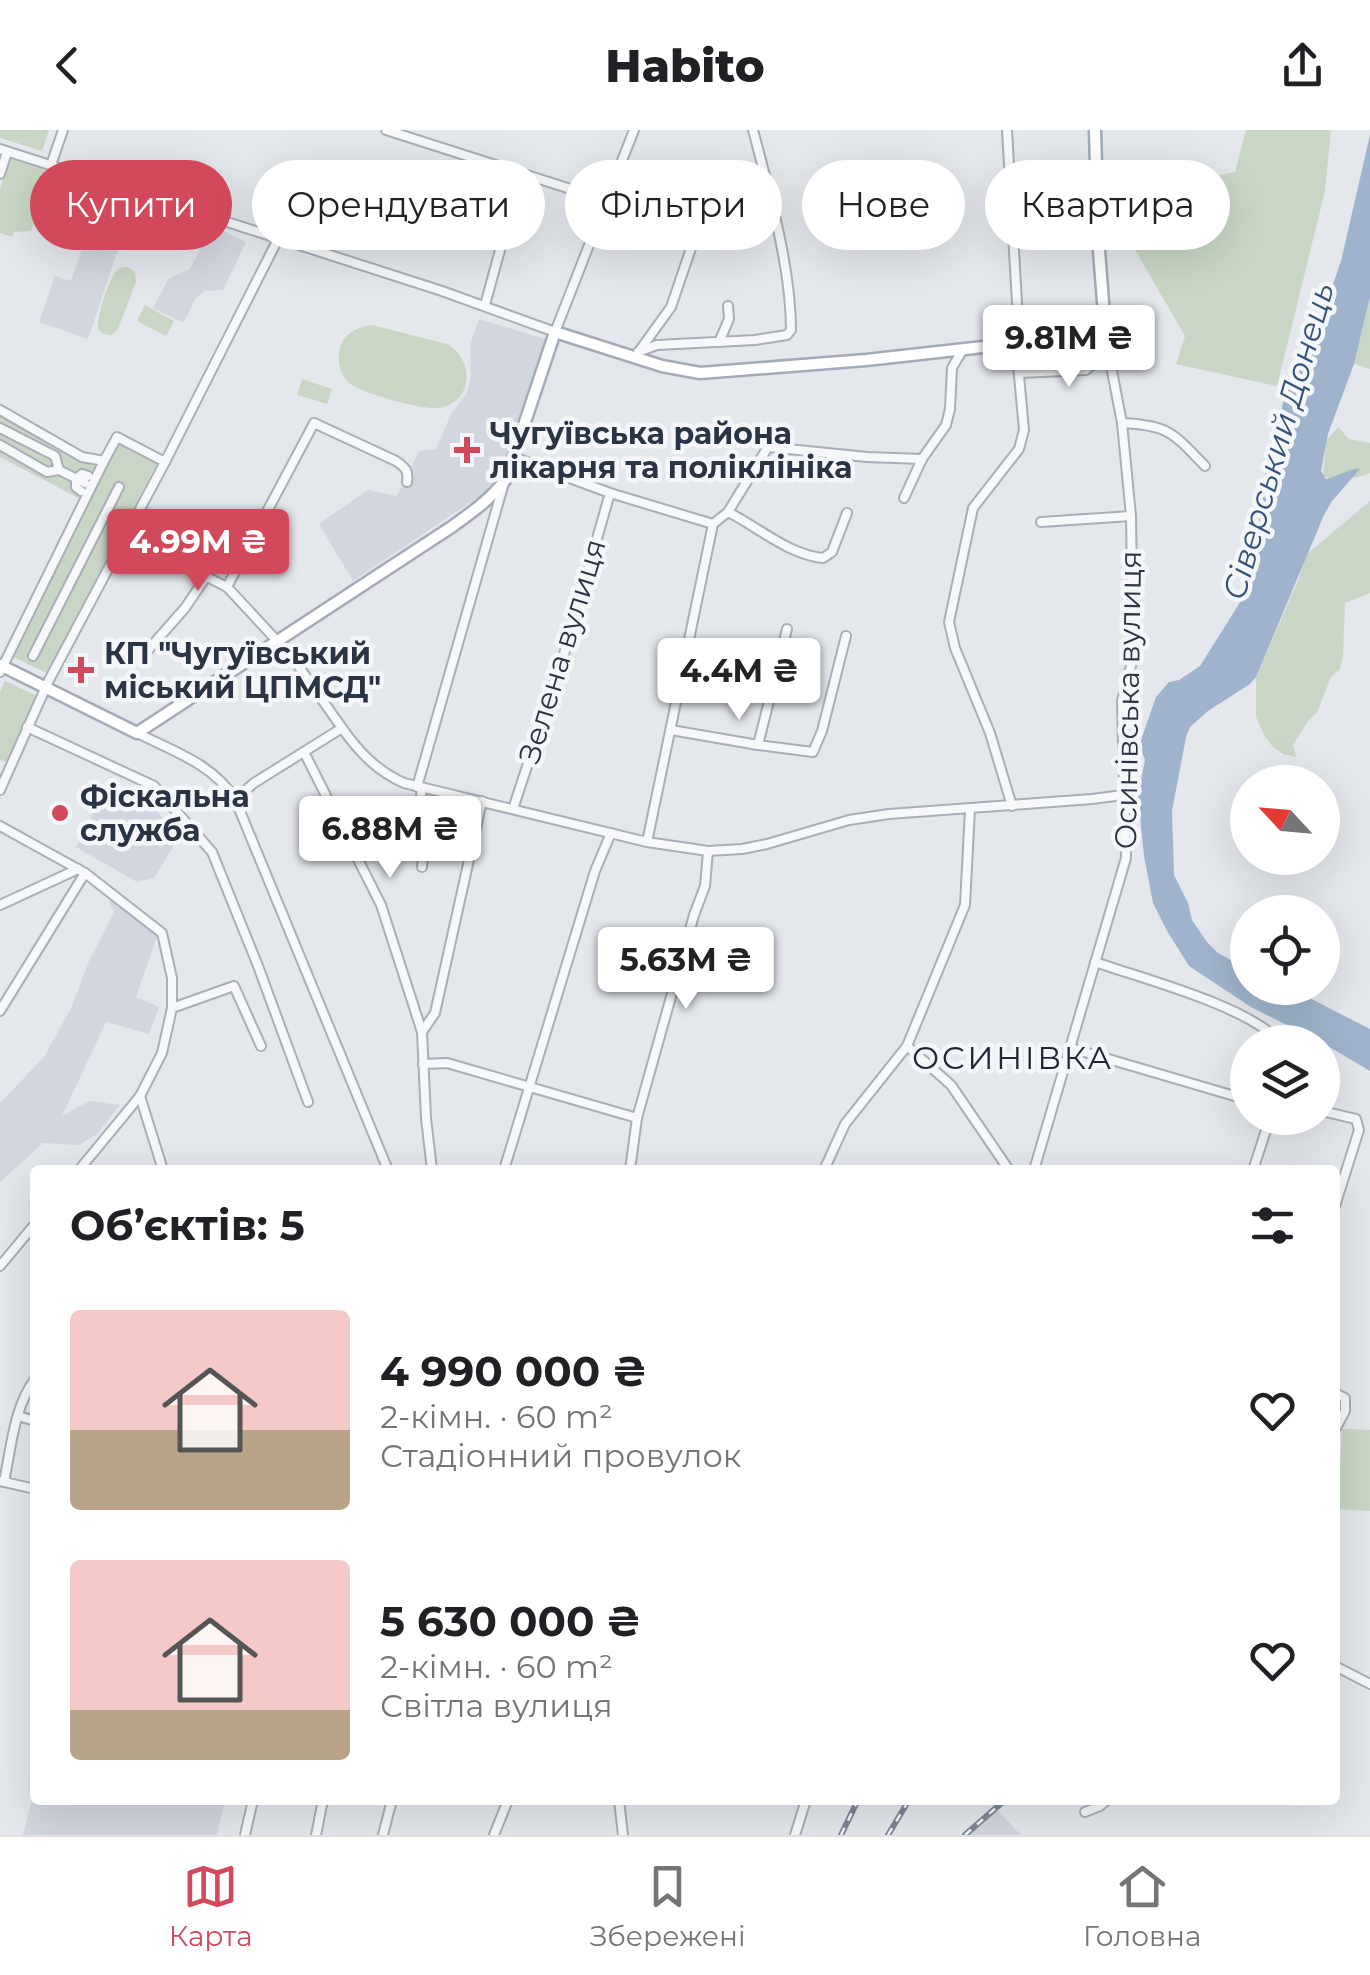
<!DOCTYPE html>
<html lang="uk">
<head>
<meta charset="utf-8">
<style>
  :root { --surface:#fff; --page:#f2f2f2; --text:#202124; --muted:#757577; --line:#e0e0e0; --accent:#d1495b }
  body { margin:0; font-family:Montserrat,sans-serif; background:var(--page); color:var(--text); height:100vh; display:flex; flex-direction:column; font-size:38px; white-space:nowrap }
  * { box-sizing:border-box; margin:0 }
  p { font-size:32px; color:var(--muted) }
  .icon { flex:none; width:55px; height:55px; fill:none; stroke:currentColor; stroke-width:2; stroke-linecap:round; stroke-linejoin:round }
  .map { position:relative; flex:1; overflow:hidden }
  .sheet { position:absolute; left:30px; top:1035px; width:1310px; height:640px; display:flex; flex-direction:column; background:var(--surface); border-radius:10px; box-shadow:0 10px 40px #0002 }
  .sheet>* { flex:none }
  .top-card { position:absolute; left:30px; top:30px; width:1310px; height:90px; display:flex; gap:20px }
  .needle { width:65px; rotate:296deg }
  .fabs { position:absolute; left:1230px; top:635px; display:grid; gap:20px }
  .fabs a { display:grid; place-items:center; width:110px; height:110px; border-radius:50%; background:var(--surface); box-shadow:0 10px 40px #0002; font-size:50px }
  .price { position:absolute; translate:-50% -85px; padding:0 22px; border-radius:10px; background:#fff; color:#222; font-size:32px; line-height:65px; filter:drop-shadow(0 2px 5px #0008) }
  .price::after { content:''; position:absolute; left:50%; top:60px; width:30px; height:22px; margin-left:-15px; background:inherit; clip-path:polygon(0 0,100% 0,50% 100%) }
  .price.selected { background:var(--accent); color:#fff }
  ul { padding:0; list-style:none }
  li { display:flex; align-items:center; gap:30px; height:250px; padding:0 40px }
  li span { display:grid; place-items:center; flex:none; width:280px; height:200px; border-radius:10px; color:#555 }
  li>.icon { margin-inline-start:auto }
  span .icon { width:120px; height:120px; fill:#fffc; stroke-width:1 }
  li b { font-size:42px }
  h2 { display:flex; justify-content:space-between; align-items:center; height:120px; padding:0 40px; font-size:42px }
  .chip { padding:0 35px; border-radius:45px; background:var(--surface); box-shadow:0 10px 40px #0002; font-size:35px; line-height:90px }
  .chip.selected { background:var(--accent); color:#fff }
  header { display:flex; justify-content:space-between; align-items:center; height:130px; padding:0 40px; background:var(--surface); font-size:45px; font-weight:800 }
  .tabs { display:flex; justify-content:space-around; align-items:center; height:140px; border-top:2px solid var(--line); background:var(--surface); font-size:28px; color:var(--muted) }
  .tabs a { display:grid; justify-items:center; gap:5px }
  .tabs .selected { color:var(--accent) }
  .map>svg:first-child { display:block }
</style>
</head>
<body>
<header><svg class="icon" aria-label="back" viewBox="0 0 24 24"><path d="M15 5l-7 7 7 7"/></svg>Habito<svg class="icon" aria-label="share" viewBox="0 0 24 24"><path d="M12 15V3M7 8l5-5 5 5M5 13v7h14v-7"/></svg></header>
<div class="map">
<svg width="1370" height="1705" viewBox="0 0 1370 1705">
  <rect width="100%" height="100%" fill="#e4e7ec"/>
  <g fill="#d2d6de">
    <path d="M98 64 133 75 88 209 39 192 55 146 71 151 86 106 78 102 86 79 92 81Z"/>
    <path d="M212 96 246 112 223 160 205 161 196 168 183 193 153 178 169 148 190 139Z"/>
    <path d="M479 189 545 209 499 344 483 364 353 451 319 394 368 360 397 366 419 321 436 319 451 284 467 263 471 247 470 215Z"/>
    <path d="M109 652 153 675 177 710 154 748 137 752 76 717Z"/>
    <path d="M117 765 157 806 136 867 159 877 149 904 106 892 62 986 89 971 120 975 97 1004 79 1015 43 1013 0 1052V973L44 927 71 878 89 831 112 786 114 781 109 772Z"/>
    <path d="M35 1658V1670H225L217 1705H23Z"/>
    <path d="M997 1680 1021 1705H969Z"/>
  </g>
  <g fill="#c9d6c5">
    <path d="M0 0H49L42 21 0 8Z"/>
    <path d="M1246 0H1331L1325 61 1277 256 1176 234 1185 206 1134 118 1137 62 1235 42Z"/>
    <path d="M11 28 52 42 31 101 14 102 12 107 0 103V58Z"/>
    <path d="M128 137 135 142 136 152 118 199 112 205 104 204 98 199C96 189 110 142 120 138 122 137 125 137 128 137Z"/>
    <path d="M1370 167V239L1354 234Z"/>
    <path d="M145 175 174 191 166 206 137 191Z"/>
    <path d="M372 195 447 214C475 230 474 273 438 278 423 280 359 263 348 252 341 244 337 233 339 223 341 205 356 197 372 195Z"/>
    <path d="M302 249 332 259 327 274 297 265Z"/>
    <path d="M0 286 101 340 118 313 157 333 47 543 11 526 88 373 0 327Z"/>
    <path d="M1338 297 1349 309 1370 313V343C1357 349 1336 351 1323 346L1326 311Z"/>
    <path d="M1370 371V463L1345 473 1343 526 1340 539 1331 547 1317 582 1308 591 1293 615 1296 627 1283 624 1272 616 1264 605 1256 587V547L1299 448 1307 424Z"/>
    <path d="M5 551 39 567 8 633 0 630V562Z"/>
    <path d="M1342 1299 1370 1300V1381L1338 1379Z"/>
  </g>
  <path fill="#9fb4cc" d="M1370 5V167L1354 234 1328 304 1321 341 1326 349C1337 347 1351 337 1360 339L1332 371 1324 385 1256 547 1250 554 1208 581 1190 597 1186 607 1172 681 1174 745 1188 773 1192 790 1207 812 1218 823 1247 839 1248 858H1290L1370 899V941L1321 912 1251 877 1189 836 1167 801 1153 773 1144 726 1138 667 1145 630 1140 616 1142 607 1156 567 1169 552 1179 550 1200 536 1244 466 1253 444 1258 414 1260 371 1268 329 1285 266 1319 195 1341 131Z"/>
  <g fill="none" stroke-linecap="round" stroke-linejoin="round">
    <g stroke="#a9aeb7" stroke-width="12">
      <g id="minor">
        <path d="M386 0 605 70"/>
        <path d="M1007 0 1018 190 1017 224 1024 300 1019 319 973 378 949 492 955 518 990 603 1012 676"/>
        <path d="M0 19 442 161 555 202 634 0"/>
        <path d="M51 35 63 0"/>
        <path d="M0 44 7 22"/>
        <path d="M610 59 701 89"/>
        <path d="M485 175 521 43"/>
        <path d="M719 212 729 189 728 176"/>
        <path d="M640 220 671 177 701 89C718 73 748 71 770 65"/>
        <path d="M638 222 657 215 755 210 787 205 791 200C791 137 769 61 753 0"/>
        <path d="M1019 243 1086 240 1100 228"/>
        <path d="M0 280 82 327 104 331 117 307 165 332"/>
        <path d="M1122 293C1169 295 1173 303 1205 336"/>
        <path d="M0 298 55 326 59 340"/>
        <path d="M0 315 47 342 59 340 85 353"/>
        <path d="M513 327 610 363 713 394"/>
        <path d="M81 361 76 357V349L82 344 88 346"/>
        <path d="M904 368 922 329 946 295 950 279 952 238 963 219"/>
        <path d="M728 382C758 397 789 425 823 428L832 422 847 383"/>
        <path d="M1041 392 1131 386"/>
        <path d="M125 406 227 457 292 527 342 598"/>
        <path d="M227 457 314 293 396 331C405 337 409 341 407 352"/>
        <path d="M148 520 185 478 206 447"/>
        <path d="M33 526 119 357"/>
        <path d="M0 542 104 331"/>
        <path d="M27 597 154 656 212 722 258 836 308 972"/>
        <path d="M671 600 758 615 813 622 822 601 846 506"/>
        <path d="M137 603C173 621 213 634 235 669L388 1040"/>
        <path d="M758 615 787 499"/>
        <path d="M304 622 381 775 422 902"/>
        <path d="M417 657 504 353"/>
        <path d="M0 660 49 550 165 332 278 109"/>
        <path d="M235 669 254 653 342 598C359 622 377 641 404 653L647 712 708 721 742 719 767 714 849 690 889 684 1092 669 1123 665"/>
        <path d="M513 679 565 521 610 363"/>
        <path d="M0 696 85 743 162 803 172 848V878L162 923 140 966 79 1040"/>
        <path d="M647 712 713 394 728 382 768 317 867 327 922 329"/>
        <path d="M422 737 427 682 420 674 422 658"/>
        <path d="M0 775 78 739"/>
        <path d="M1095 832C1144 849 1248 876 1280 912"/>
        <path d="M172 878 234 856 261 916"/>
        <path d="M0 881 85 743"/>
        <path d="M907 916 951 955 1009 1040"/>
        <path d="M1071 918 1248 970"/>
        <path d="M423 934 447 933 637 988"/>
        <path d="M140 966 163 1040"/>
        <path d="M1322 981 1356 989 1359 1000 1335 1076"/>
        <path d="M432 1040 426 988 422 902 435 883 482 671"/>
        <path d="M504 1040 595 741 611 703"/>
        <path d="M630 1040 637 988 694 785 705 756 708 721"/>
        <path d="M824 1040 845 994 907 916 965 775 970 679"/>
        <path d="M1034 1040 1126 728 1122 571 1133 528 1131 386 1122 293 1106 210"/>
        <path d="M1253 1040 1270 988"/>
        <path d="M0 1136 35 1094"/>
        <path d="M1335 1263 1345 1268V1281L1335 1300"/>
        <path d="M18 1286 35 1291"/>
        <path d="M0 1351 35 1359"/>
        <path d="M4 1352C11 1318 14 1277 35 1249"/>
        <path d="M1335 1536 1370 1554"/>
        <path d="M619 1670 623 1705"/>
        <path d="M1085 1682 1100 1676 1107 1670"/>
        <path d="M245 1705 253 1670"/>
        <path d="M316 1705 323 1670"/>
        <path d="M383 1705 392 1670"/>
        <path d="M494 1705 508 1670"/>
        <path d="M795 1705 806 1670"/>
      </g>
    </g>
    <g stroke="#a3abb8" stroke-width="15">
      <path id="major" d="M0 535 137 603 450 398C471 383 490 370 506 349L555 202 662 236 700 243 866 230 983 217 1017 210H1051L1092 220H1100L1106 210 1098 108 1095 0"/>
    </g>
    <use href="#minor" stroke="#f7f8fa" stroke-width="8"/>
    <use href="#major" stroke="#fff" stroke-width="10"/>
    <g stroke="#7d8696" stroke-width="6">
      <g id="rail">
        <path d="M841 1705 858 1670"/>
        <path d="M888 1705 909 1670"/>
        <path d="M965 1705 1005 1670"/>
      </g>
    </g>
    <use href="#rail" stroke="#f4f6f9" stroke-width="2.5" stroke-dasharray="8" stroke-linecap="butt"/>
  </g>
  <g fill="#d1495b" stroke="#f4f6f9" stroke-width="4">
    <path d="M462 305h10v10h10v10h-10v10h-10v-10h-10v-10h10z"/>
    <path d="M76 525h10v10h10v10h-10v10h-10v-10h-10v-10h10z"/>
    <circle cx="60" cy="683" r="10"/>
  </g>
  <g text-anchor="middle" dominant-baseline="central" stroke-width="9" stroke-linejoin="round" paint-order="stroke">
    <g font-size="30" font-weight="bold" fill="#2b3445" stroke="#f4f6f9" text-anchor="start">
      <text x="490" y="303">Чугуївська района<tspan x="490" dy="34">лікарня та поліклініка</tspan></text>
      <text x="104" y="523">КП "Чугуївський<tspan x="104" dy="34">міський ЦПМСД"</tspan></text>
      <text x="80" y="666">Фіскальна<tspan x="80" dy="34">служба</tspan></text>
    </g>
    <g font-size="30" fill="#2b3445" stroke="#f4f6f9">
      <text transform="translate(562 521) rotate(-73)">Зелена вулиця</text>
      <text transform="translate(1128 570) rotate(-89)">Осинівська вулиця</text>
    </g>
    <g font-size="32" font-style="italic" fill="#34527a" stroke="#f4f6f9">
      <text transform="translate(1278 311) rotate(-74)">Сіверський Донець</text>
    </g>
    <g font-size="32" letter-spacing="2.5" fill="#1d2536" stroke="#f4f6f9">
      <text x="1013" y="927">ОСИНІВКА</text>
    </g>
  </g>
</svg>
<div class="fabs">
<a><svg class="needle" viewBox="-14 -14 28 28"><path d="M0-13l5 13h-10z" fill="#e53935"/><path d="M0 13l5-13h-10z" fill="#757577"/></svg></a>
<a><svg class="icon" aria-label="locate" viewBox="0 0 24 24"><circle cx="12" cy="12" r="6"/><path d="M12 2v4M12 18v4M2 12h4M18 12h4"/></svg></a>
<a><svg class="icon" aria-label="layers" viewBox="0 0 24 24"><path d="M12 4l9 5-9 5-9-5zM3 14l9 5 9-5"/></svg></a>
</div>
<b class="price" style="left:1069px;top:260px">9.81M ₴</b>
<b class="price selected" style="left:198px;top:464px">4.99M ₴</b>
<b class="price" style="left:739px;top:593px">4.4M ₴</b>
<b class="price" style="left:390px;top:751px">6.88M ₴</b>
<b class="price" style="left:686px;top:882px">5.63M ₴</b>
<div class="top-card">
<a class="chip selected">Купити</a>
<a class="chip">Орендувати</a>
<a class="chip">Фільтри</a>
<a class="chip">Нове</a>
<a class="chip">Квартира</a>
</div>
<section class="sheet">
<h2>Об’єктів: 5<svg class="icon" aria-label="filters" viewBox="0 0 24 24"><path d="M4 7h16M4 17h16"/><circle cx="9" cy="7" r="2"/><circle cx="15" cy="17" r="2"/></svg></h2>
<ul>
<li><span style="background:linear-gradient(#f6c9c9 60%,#b9a48a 0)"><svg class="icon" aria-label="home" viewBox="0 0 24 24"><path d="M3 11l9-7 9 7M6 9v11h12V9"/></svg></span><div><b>4 990 000 ₴</b><p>2-кімн. · 60 m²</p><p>Стадіонний провулок</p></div><svg class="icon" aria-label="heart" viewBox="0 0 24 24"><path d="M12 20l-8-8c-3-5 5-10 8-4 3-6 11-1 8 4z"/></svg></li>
<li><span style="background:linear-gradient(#f6c9c9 75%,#b9a48a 0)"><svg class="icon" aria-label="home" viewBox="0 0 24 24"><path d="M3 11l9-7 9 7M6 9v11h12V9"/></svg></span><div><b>5 630 000 ₴</b><p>2-кімн. · 60 m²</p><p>Світла вулиця</p></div><svg class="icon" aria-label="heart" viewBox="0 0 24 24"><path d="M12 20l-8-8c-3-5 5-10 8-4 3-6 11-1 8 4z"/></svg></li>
</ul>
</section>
</div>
<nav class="tabs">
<a class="selected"><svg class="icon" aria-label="map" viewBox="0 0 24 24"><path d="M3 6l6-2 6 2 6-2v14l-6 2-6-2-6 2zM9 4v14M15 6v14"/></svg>Карта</a>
<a><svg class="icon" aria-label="saved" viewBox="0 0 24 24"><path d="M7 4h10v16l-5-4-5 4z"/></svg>Збережені</a>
<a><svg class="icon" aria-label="home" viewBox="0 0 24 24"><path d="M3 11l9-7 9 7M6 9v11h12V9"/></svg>Головна</a>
</nav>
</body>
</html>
